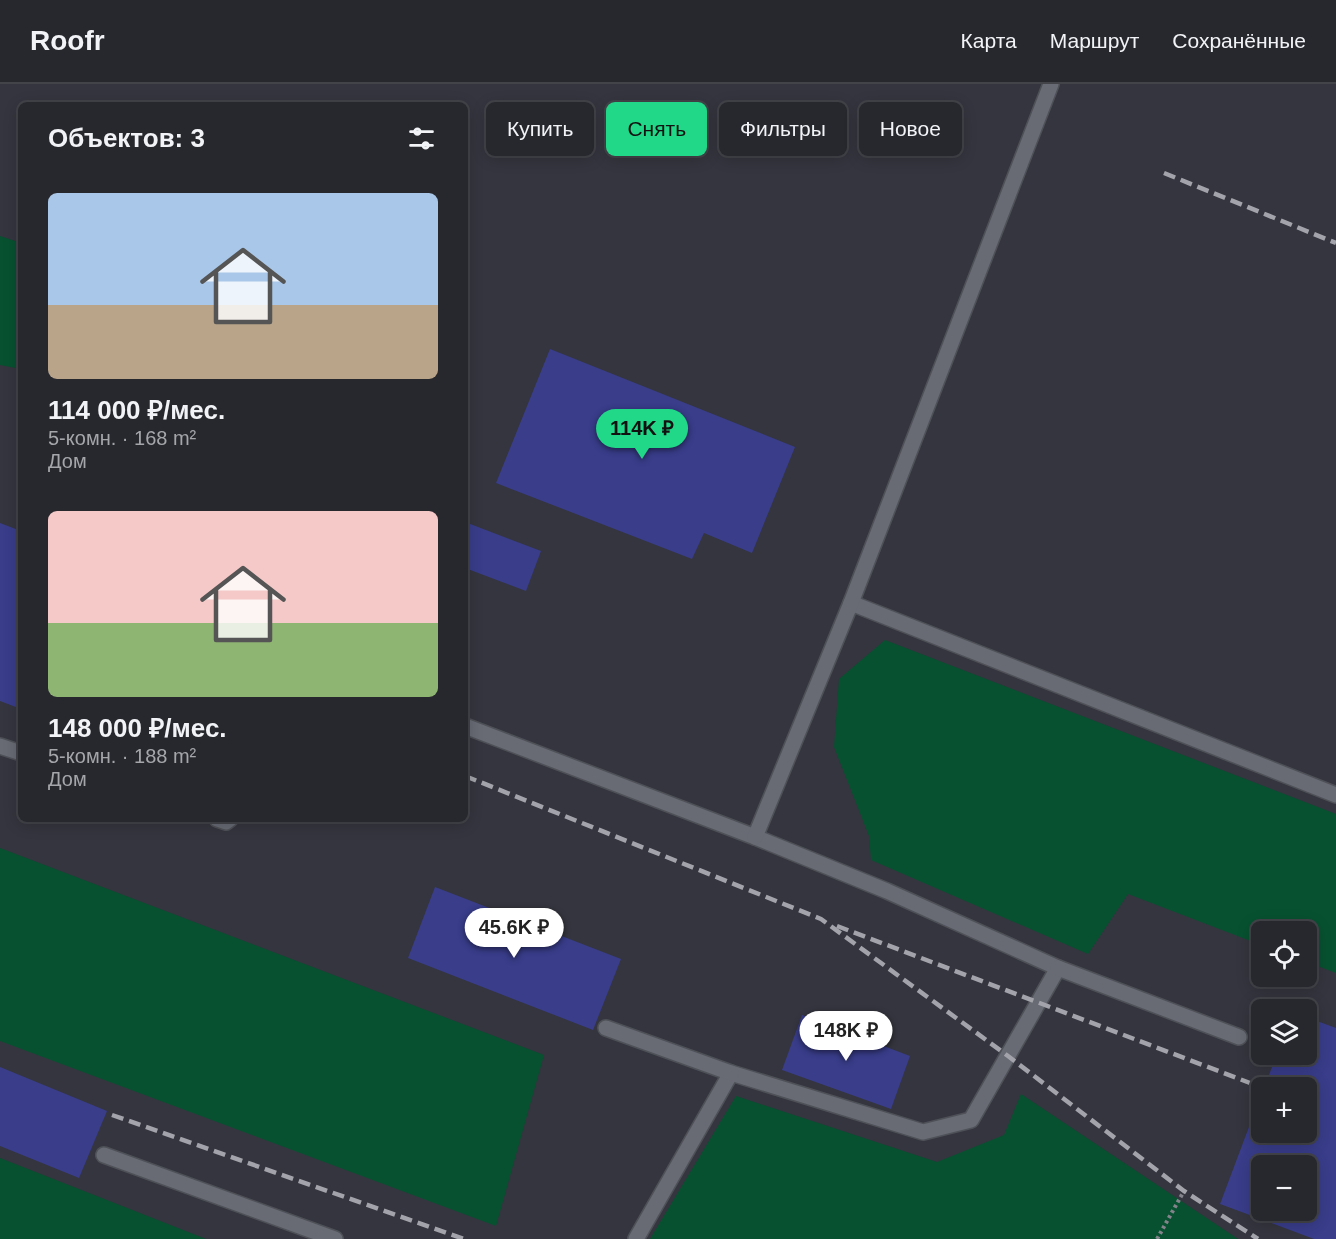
<!DOCTYPE html>
<html lang="ru">
<head>
<meta charset="utf-8">
<style>
  :root { --surface:#27282e; --page:#2f3036; --text:#f1f3f6; --muted:#a4a6aa; --line:#43444a; --accent:#20d887 }
  body { margin:0; font-family:Arial,sans-serif; background:var(--page); color:var(--text); height:100vh; display:flex; flex-direction:column; font-size:22px; white-space:nowrap }
  * { box-sizing:border-box; margin:0 }
  p { font-size:20px; color:var(--muted) }
  .icon { flex:none; width:33px; height:33px; fill:none; stroke:currentColor; stroke-width:2; stroke-linecap:round; stroke-linejoin:round }
  .map { position:relative; flex:1; overflow:hidden }
  .drawer { position:absolute; left:18px; top:18px; width:450px; height:720px; display:flex; flex-direction:column; background:var(--surface); border-radius:9px; box-shadow:0 3px 15px #0003,0 0 0 2px var(--line) }
  .drawer>* { flex:none }
  .guide { position:absolute; left:486px; top:18px; width:570px; height:54px; display:flex; gap:12px }
  .fabs { position:absolute; left:1251px; top:837px; display:grid; gap:12px }
  .fabs a { display:grid; place-items:center; width:66px; height:66px; border-radius:9px; background:var(--surface); box-shadow:0 3px 15px #0003,0 0 0 2px var(--line); font-size:30px }
  .price { position:absolute; translate:-50% -51px; padding:0 14px; border-radius:21px; background:#fff; color:#222; font-size:20px; line-height:39px; filter:drop-shadow(0 2px 3px #0008) }
  .price::after { content:''; position:absolute; left:50%; top:36px; width:18px; height:14px; margin-left:-9px; background:inherit; clip-path:polygon(0 0,100% 0,50% 100%) }
  .price.selected { background:var(--accent); color:#111 }
  ul { padding:0; list-style:none }
  li { display:grid; align-content:center; gap:12px; height:318px; padding:0 30px }
  li span { display:grid; place-items:center; height:186px; border-radius:9px; color:#555 }
  li>.icon { margin-inline-start:auto }
  span .icon { width:108px; height:108px; fill:#fffc; stroke-width:1 }
  li b { font-size:26px }
  h2 { display:flex; justify-content:space-between; align-items:center; height:72px; padding:0 30px; font-size:26px }
  .tag { padding:0 21px; border-radius:9px; background:var(--surface); box-shadow:0 3px 15px #0003,0 0 0 2px var(--line); font-size:21px; line-height:54px }
  .tag.selected { background:var(--accent); color:#111 }
  header { display:flex; align-items:center; gap:36px; box-sizing:border-box; height:84px; padding:0 30px; background:var(--surface); border-bottom:2px solid var(--line) }
  header strong { font-size:28px }
  nav { display:flex; gap:33px; margin-inline-start:auto; font-size:21px }
  .map>svg:first-child { display:block }
</style>
</head>
<body>
<header>
<strong>Roofr</strong>
<nav><a>Карта</a><a>Маршрут</a><a>Сохранённые</a></nav>
</header>
<div class="map">
<svg width="1336" height="1155" viewBox="0 0 1336 1155">
  <rect width="100%" height="100%" fill="#34353e"/>
  <g fill="#075130">
    <path d="M0 152 21 159V285L0 281Z"/>
    <path d="M885 556 1336 730V889L1307 878 1306 848H1262L1261 861 1128 810 1088 870 871 776 869 752 834 663 839 595Z"/>
    <path d="M0 764 544 971 496 1142 0 957Z"/>
    <path d="M1021 1010 1238 1155H650L736 1012 937 1078 1004 1051Z"/>
    <path d="M0 1074 206 1155H0Z"/>
  </g>
  <g fill="#393d8a" fill-rule="evenodd">
    <path d="M550 265 795 363 752 469 704 449 692 475 496 399Z"/>
    <path d="M465 438 541 467 526 507 465 484Z"/>
    <path d="M0 439 21 447V625L0 617Z"/>
    <path d="M435 803 621 875 593 946 408 874Z"/>
    <path d="M802 931 910 972 891 1025 782 986Z"/>
    <path d="M1306 933 1336 944V1155H1314L1220 1120 1261 1011 1262 1048H1306V1004H1264L1277 970H1306ZM1262 1082H1306V1126H1262Z"/>
    <path d="M0 983 107 1027 79 1094 0 1062Z"/>
  </g>
  <g fill="none" stroke-linecap="round" stroke-linejoin="round">
    <g stroke="#4f5158" stroke-width="18">
      <g id="lane">
        <path d="M851 519 1336 711"/>
        <path d="M465 642 755 753 887 807 1058 884 971 1036 923 1048 731 989 636 1155"/>
        <path d="M0 662 21 669"/>
        <path d="M217 735 226 738 230 735"/>
        <path d="M755 753 851 519 1051 0"/>
        <path d="M1058 884 1239 953"/>
        <path d="M606 944 731 989"/>
        <path d="M104 1071 335 1155"/>
      </g>
    </g>
    <path stroke="#83848b" stroke-width="4" stroke-dasharray="3 3" stroke-linecap="butt" d="M1157 1155 1184 1107"/>
    <use href="#lane" stroke="#686a74" stroke-width="15"/>
    <g stroke="#a3a4ab" stroke-width="4.5" stroke-dasharray="12 6" stroke-linecap="butt">
      <path d="M1164 89 1336 159"/>
      <path d="M465 692 821 835 1008 972 1184 1107 1258 1155"/>
      <path d="M837 842 1250 999"/>
      <path d="M112 1031 464 1155"/>
    </g>
  </g>
</svg>
<div class="fabs">
<a><svg class="icon" aria-label="locate" viewBox="0 0 24 24"><circle cx="12" cy="12" r="6"/><path d="M12 2v4M12 18v4M2 12h4M18 12h4"/></svg></a>
<a><svg class="icon" aria-label="layers" viewBox="0 0 24 24"><path d="M12 4l9 5-9 5-9-5zM3 14l9 5 9-5"/></svg></a>
<a>+</a>
<a>−</a>
</div>
<b class="price selected" style="left:642px;top:376px">114K ₽</b>
<b class="price" style="left:514px;top:875px">45.6K ₽</b>
<b class="price" style="left:846px;top:978px">148K ₽</b>
<div class="guide">
<a class="tag">Купить</a>
<a class="tag selected">Снять</a>
<a class="tag">Фильтры</a>
<a class="tag">Новое</a>
</div>
<section class="drawer">
<h2>Объектов: 3<svg class="icon" aria-label="filters" viewBox="0 0 24 24"><path d="M4 7h16M4 17h16"/><circle cx="9" cy="7" r="2"/><circle cx="15" cy="17" r="2"/></svg></h2>
<ul>
<li><span style="background:linear-gradient(#a9c7e8 60%,#b9a48a 0)"><svg class="icon" aria-label="home" viewBox="0 0 24 24"><path d="M3 11l9-7 9 7M6 9v11h12V9"/></svg></span><div><b>114 000 ₽/мес.</b><p>5-комн. · 168 m²</p><p>Дом</p></div></li>
<li><span style="background:linear-gradient(#f6c9c9 60%,#8fb573 0)"><svg class="icon" aria-label="home" viewBox="0 0 24 24"><path d="M3 11l9-7 9 7M6 9v11h12V9"/></svg></span><div><b>148 000 ₽/мес.</b><p>5-комн. · 188 m²</p><p>Дом</p></div></li>
</ul>
</section>
</div>
</body>
</html>
